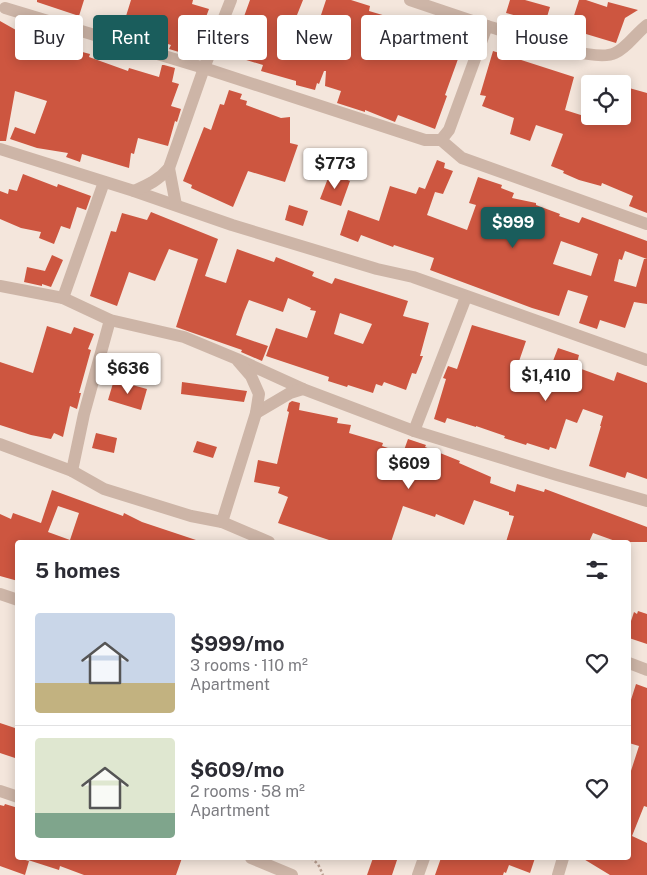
<!DOCTYPE html>
<html lang="en">
<head>
<meta charset="utf-8">
<style>
  :root { --surface:#fff; --page:#f7f7f7; --text:#2b2b33; --muted:#7c7c81; --line:#e1e1e2; --accent:#1a5d5c }
  body { margin:0; font-family:"Public Sans",sans-serif; background:var(--page); color:var(--text); height:100vh; display:flex; flex-direction:column; font-size:19px; white-space:nowrap }
  * { box-sizing:border-box; margin:0 }
  p { font-size:16px; color:var(--muted) }
  .icon { flex:none; width:28px; height:28px; fill:none; stroke:currentColor; stroke-width:2; stroke-linecap:round; stroke-linejoin:round }
  .map { position:relative; flex:1; overflow:hidden }
  .drawer { position:absolute; left:15px; top:540px; width:616px; height:320px; display:flex; flex-direction:column; background:var(--surface); border-radius:5px; box-shadow:0 2px 12px #0003 }
  .drawer>* { flex:none }
  .guide { position:absolute; left:15px; top:15px; width:618px; height:45px; display:flex; gap:10px }
  .controls { position:absolute; left:581px; top:75px; display:grid; gap:10px }
  .controls a { display:grid; place-items:center; width:50px; height:50px; border-radius:5px; background:var(--surface); box-shadow:0 2px 12px #0003; font-size:25px }
  .price { position:absolute; translate:-50% -42px; padding:0 11px; border-radius:5px; background:#fff; color:#222; font-size:16px; line-height:32px; filter:drop-shadow(0 1px 2px #0008) }
  .price::after { content:''; position:absolute; left:50%; top:30px; width:15px; height:11px; margin-left:-8px; background:inherit; clip-path:polygon(0 0,100% 0,50% 100%) }
  .price.selected { background:var(--accent); color:#fff }
  ul { padding:0; list-style:none }
  li { display:flex; align-items:center; gap:15px; height:125px; padding:0 20px }
  li+li { border-top:1px solid var(--line) }
  li span { display:grid; place-items:center; flex:none; width:140px; height:100px; border-radius:5px; color:#555 }
  li>.icon { margin-inline-start:auto }
  span .icon { width:60px; height:60px; fill:#fffc; stroke-width:1 }
  li b { font-size:21px }
  h2 { display:flex; justify-content:space-between; align-items:center; height:60px; padding:0 20px; font-size:21px }
  .pill { padding:0 18px; border-radius:5px; background:var(--surface); box-shadow:0 2px 12px #0003; font-size:18px; line-height:45px }
  .pill.selected { background:var(--accent); color:#fff }
  .map>svg:first-child { display:block }
</style>
</head>
<body>
<div class="map">
<svg width="647" height="875" viewBox="0 0 647 875">
  <rect width="100%" height="100%" fill="#f4e6dc"/>
  <g fill="#cd5640" fill-rule="evenodd">
    <path d="M37 0H84L79 16 37 2Z"/>
    <path d="M131 0H193L192 4 209 9 192 54 180 50 179 52 169 49 171 45 122 29Z"/>
    <path d="M250 0H303L297 15 319 21 326 0H351L370 6 369 11 413 24 408 38 438 48 446 27 459 32 450 56 458 59 445 95 447 96 435 129 398 115 395 122 365 110V112L337 103 341 91 325 86 326 71H324L319 84 317 83 315 90 296 85V81L261 71 263 65 230 55Z"/>
    <path d="M510 0H525L550 7 546 20 571 25 579 0H586L607 7 608 2 638 10 625 18 616 43 586 34 583 45 569 42 571 36 541 30 542 23 506 13Z"/>
    <path d="M0 21 46 47 48 39 72 47 71 49 90 54 89 57 128 71 129 68 159 77 162 65H164L175 68 172 82 179 84 171 106 181 109 177 122 175 121 168 146 138 138 134 154 131 153 129 168 82 154 80 162 66 157 68 153 37 148 10 139 15 127 35 134 47 101 15 91 6 141H0Z"/>
    <path d="M493 51 574 77 565 110 584 116H622V86L647 93V213L629 206 633 196 602 183 601 186 579 180 563 173 564 171 551 166 563 134 536 125 530 141 510 134 514 118 482 106 486 96 480 95Z"/>
    <path d="M229 90 242 94 240 99 247 101 246 105 281 118 290 117V143L298 145 285 182 248 171 233 207 191 188 192 185 183 181 204 127 211 130 220 104 224 105Z"/>
    <path d="M437 160 445 163 444 168 453 171 443 194 435 192 427 215 467 230 476 205 469 203 478 177 502 185 501 188 514 193 512 198 536 203V205L560 214 559 216 579 223 582 217 647 241V259L625 251 622 260 619 259 614 281 636 287 644 259H647V304L634 302 625 328 600 320 597 329 579 323 588 296 568 290 559 316 532 308 430 270 434 258 394 245 393 247 361 235 358 242 340 235 348 210 379 221 390 186 416 194 419 187 425 189ZM561 241 598 254 591 276 553 264Z"/>
    <path d="M330 173 350 181 341 206 320 199Z"/>
    <path d="M23 174 57 187 58 184 91 196 86 210 77 207 70 229 61 226 54 244 39 238 41 232 21 228 0 219V191L8 194 9 189 17 191Z"/>
    <path d="M289 205 308 211 303 226 285 220Z"/>
    <path d="M151 212 218 239 205 276 226 283 237 249 274 262 276 257 314 272 312 276 332 284 335 278 408 301 403 316 429 323 420 356H423L416 374 412 373 406 390 384 382 382 386 376 384 373 393 348 385 347 387 328 381 329 377 266 356 276 328 307 338 316 311 310 310 311 308 288 298 283 312 249 300 244 312 236 335 268 346 262 361 241 352 242 350 176 327 198 259 169 249 155 281 129 272 117 306 90 296 111 231 116 232 122 213 147 220ZM340 313 372 324 363 344 334 334Z"/>
    <path d="M52 255 63 260 51 287 42 284V286L24 282 27 267 45 271Z"/>
    <path d="M472 325 526 341 517 367 529 371 525 385 550 392 559 363 553 361 558 348 579 355 576 367 614 381 617 372 647 383V479L627 472 625 478 589 466 601 426H600L603 416 583 409 577 423 566 419 556 449 550 447 549 450 527 443 526 445 504 438 505 436 476 426V427L447 418 445 423 434 419 446 379 443 378 448 366 457 369Z"/>
    <path d="M47 326 71 334 74 327 94 334 88 349 91 350 79 393H81L77 409 70 406 63 437 54 433 51 439 31 435 0 425V362L33 373Z"/>
    <path d="M114 380 147 389 141 410 108 400Z"/>
    <path d="M182 382 247 391 244 402 181 394Z"/>
    <path d="M292 401 300 403 299 410 338 418 337 423 351 425 349 433 383 443 382 446 403 453 408 439 426 445 425 447 460 461 459 463 491 477 490 483 515 492 517 484 544 492 545 489 647 527V542H618L593 533 589 542H506L514 516 509 515V512L474 500 464 525 436 514 435 517 403 506 391 542H335L278 523 288 497 278 493 280 487 254 482 258 460 277 464 289 412 287 411 289 403Z"/>
    <path d="M96 433 117 438 114 453 92 448Z"/>
    <path d="M197 441 217 447 213 458 193 452Z"/>
    <path d="M52 490 123 516 124 513 142 522 199 541 198 542H18V581L0 576V514L11 519 13 513 41 523ZM58 506 79 513 70 540 48 532Z"/>
    <path d="M638 611 647 614V644L629 638V627L634 612 637 614Z"/>
    <path d="M636 684 647 688V807L644 806 632 836 647 843V875H610L582 858H629V777L639 746 629 743V706Z"/>
    <path d="M0 723 18 729V759L0 753Z"/>
    <path d="M5 804 18 808V858L29 861 25 875 0 866V805L4 806Z"/>
    <path d="M28 858H182L176 875H84L60 866 59 870 28 860Z"/>
    <path d="M373 858H391L397 860 392 875H367Z"/>
    <path d="M441 858H535L530 873 509 865 506 873 504 872 503 875H435Z"/>
  </g>
  <g fill="none" stroke-linecap="round" stroke-linejoin="round">
    <path stroke="#b99f91" stroke-width="2.5" stroke-dasharray="2.5 2.5" stroke-linecap="butt" d="M311 858 318 864 323 875"/>
    <g stroke="#cdb5a7" stroke-width="12">
      <path d="M410 0 487 26"/>
      <path d="M5 8 204 68 425 140H441L449 130 487 26C512 33 594 64 615 53 627 48 636 33 647 25"/>
      <path d="M441 140 462 158 647 224"/>
      <path d="M0 149 134 191 232 225 377 269 413 277 647 360"/>
      <path d="M169 168 176 205"/>
      <path d="M134 191C148 185 159 180 169 168L204 68 231 0"/>
      <path d="M0 286 63 298 110 320 184 337 237 359 303 389 414 431 557 475 647 501"/>
      <path d="M63 298 104 182"/>
      <path d="M256 413 290 393 303 389"/>
      <path d="M414 431 466 297"/>
      <path d="M0 444 72 471 104 489 191 516 222 522 269 542"/>
      <path d="M72 471 84 414 110 320"/>
      <path d="M222 522 256 413 259 394 251 376 238 361"/>
      <path d="M0 594 18 600"/>
      <path d="M629 663 647 670"/>
      <path d="M0 791 18 797"/>
      <path d="M251 858 292 875"/>
      <path d="M418 875 424 858"/>
      <path d="M558 875 563 858"/>
    </g>
  </g>
</svg>
<div class="controls">
<a><svg class="icon" aria-label="locate" viewBox="0 0 24 24"><circle cx="12" cy="12" r="6"/><path d="M12 2v4M12 18v4M2 12h4M18 12h4"/></svg></a>
</div>
<b class="price" style="left:335px;top:190px">$773</b>
<b class="price selected" style="left:513px;top:249px">$999</b>
<b class="price" style="left:128px;top:395px">$636</b>
<b class="price" style="left:546px;top:402px">$1,410</b>
<b class="price" style="left:409px;top:490px">$609</b>
<div class="guide">
<a class="pill">Buy</a>
<a class="pill selected">Rent</a>
<a class="pill">Filters</a>
<a class="pill">New</a>
<a class="pill">Apartment</a>
<a class="pill">House</a>
</div>
<section class="drawer">
<h2>5 homes<svg class="icon" aria-label="filters" viewBox="0 0 24 24"><path d="M4 7h16M4 17h16"/><circle cx="9" cy="7" r="2"/><circle cx="15" cy="17" r="2"/></svg></h2>
<ul>
<li><span style="background:linear-gradient(#c9d6e8 70%,#c2b280 0)"><svg class="icon" aria-label="home" viewBox="0 0 24 24"><path d="M3 11l9-7 9 7M6 9v11h12V9"/></svg></span><div><b>$999/mo</b><p>3 rooms · 110 m²</p><p>Apartment</p></div><svg class="icon" aria-label="heart" viewBox="0 0 24 24"><path d="M12 20l-8-8c-3-5 5-10 8-4 3-6 11-1 8 4z"/></svg></li>
<li><span style="background:linear-gradient(#dfe7d0 75%,#7fa58c 0)"><svg class="icon" aria-label="home" viewBox="0 0 24 24"><path d="M3 11l9-7 9 7M6 9v11h12V9"/></svg></span><div><b>$609/mo</b><p>2 rooms · 58 m²</p><p>Apartment</p></div><svg class="icon" aria-label="heart" viewBox="0 0 24 24"><path d="M12 20l-8-8c-3-5 5-10 8-4 3-6 11-1 8 4z"/></svg></li>
</ul>
</section>
</div>
</body>
</html>
